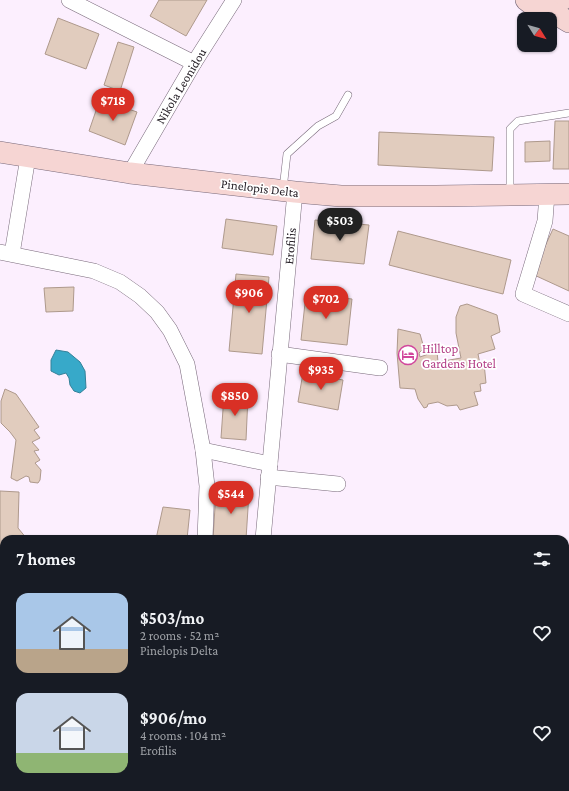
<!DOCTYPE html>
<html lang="en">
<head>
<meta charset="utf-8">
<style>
  :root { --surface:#171b24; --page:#242831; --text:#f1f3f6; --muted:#9ea1a6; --accent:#d93025 }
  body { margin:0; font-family:"Crimson Pro",serif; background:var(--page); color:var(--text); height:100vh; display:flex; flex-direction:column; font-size:15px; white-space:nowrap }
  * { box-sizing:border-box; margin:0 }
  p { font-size:13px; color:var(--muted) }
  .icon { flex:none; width:22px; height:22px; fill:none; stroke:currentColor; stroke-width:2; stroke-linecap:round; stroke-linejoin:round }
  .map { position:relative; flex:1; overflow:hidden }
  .panel { position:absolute; left:0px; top:535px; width:569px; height:256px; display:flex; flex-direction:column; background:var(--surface); border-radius:12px 12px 0 0; box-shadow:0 1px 3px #0004 }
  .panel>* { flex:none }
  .needle { width:26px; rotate:127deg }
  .controls { position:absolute; left:517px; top:12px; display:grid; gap:8px }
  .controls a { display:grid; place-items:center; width:40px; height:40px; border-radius:8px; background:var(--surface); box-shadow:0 1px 3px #0004; font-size:20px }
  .price { position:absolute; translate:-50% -34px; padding:0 9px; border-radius:14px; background:var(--accent); color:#fff; font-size:13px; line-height:26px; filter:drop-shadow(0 1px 2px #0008) }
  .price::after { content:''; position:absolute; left:50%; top:24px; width:12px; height:9px; margin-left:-6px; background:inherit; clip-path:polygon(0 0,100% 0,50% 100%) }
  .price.selected { background:#222; color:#fff }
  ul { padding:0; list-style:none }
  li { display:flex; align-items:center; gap:12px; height:100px; padding:0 16px }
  li span { display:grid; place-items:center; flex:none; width:112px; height:80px; border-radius:12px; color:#555 }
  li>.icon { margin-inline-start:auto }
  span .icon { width:48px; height:48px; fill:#fffc; stroke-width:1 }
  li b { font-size:17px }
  h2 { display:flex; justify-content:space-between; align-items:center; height:48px; padding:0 16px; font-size:17px }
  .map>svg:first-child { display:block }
</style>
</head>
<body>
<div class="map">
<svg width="569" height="791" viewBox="0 0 569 791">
  <rect width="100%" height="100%" fill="#fceffe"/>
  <path fill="#37a9c9" stroke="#338199" d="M56 350 68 352 80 362 85 371 86 388 80 393 74 391 70 385 69 378 66 373 59 375 51 371V360Z"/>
  <g fill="#e1ccbe" stroke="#ae998c">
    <path d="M159 0H207L186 36 150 16Z"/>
    <path d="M58 18 99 34 86 69 45 54Z"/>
    <path d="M118 42 134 47 120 91 104 85Z"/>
    <path d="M100 99 137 112 125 145 89 131Z"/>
    <path d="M555 121H569V169H553Z"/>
    <path d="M379 132 494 137 492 171 378 165Z"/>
    <path d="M550 141V161L525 162V142Z"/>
    <path d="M226 219 277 226 273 255 222 248Z"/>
    <path d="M315 220 369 225 364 264 311 259Z"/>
    <path d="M553 229 569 236V291L532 274Z"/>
    <path d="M398 231 511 260 503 294 389 265Z"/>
    <path d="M236 274 269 277 262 354 229 351Z"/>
    <path d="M74 287 73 311 46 312 44 288Z"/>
    <path d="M306 294 352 299 347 345 301 340Z"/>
    <path d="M467 304 497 315 500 332 491 336 495 349 478 354 480 364 484 363 486 383 480 384 481 391 474 392 478 405 460 410 457 405 447 406 438 402 428 404 427 407 424 408 418 399 415 389 400 388 397 353 398 329 420 334 424 348 419 353 420 357 437 351 438 362 461 358 456 333V317L460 306Z"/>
    <path d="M303 373 343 380 338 410 298 402Z"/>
    <path d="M5 389 16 394 39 427 34 430 40 438 32 442 39 450 34 451 40 460 35 463 41 470 40 480 38 483 30 482 29 477 26 476 17 481 11 478 16 440 10 432 1 423V401Z"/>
    <path d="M224 395 248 396 246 440 221 438Z"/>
    <path d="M0 491 19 492 18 528 27 539H4V560L0 555Z"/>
    <path d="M216 491 249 493 246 539H213Z"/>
    <path d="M163 507 190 510 187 539H156Z"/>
    <path d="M4 748V787H36L40 791H0V764Z"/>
    <path d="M153 787H186L185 791H152Z"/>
    <path d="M215 787H237L236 791H215Z"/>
    <rect x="336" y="787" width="29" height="4"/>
  </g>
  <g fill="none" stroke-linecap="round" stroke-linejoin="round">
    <g stroke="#78697a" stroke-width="8">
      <g id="lane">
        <path d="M283 189 287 154 318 126 336 116 348 95"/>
        <path d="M510 194V129L518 121 569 113"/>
      </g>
    </g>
    <g stroke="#78697a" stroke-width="16">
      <g id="street">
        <path d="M69 0 194 63"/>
        <path d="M130 173 194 63 234 0"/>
        <path d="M547 194 545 221 523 294 569 314"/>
        <path d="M0 252 94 271 120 282 140 296 157 312 170 330 187 364 203 450 207 486 205 539"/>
        <path d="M12 254 28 157"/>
        <path d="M279 354 380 368"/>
        <path d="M203 450 270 464"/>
        <path d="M268 477 338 484"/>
        <path d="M263 539 295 192"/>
        <path d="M0 565H4"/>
        <path d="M0 755 4 735"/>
        <path d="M195 791 196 787"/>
        <path d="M403 791 407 787"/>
      </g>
    </g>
    <g stroke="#78697a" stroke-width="22">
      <g id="secondary">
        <path d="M526 0C536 9 552 9 562 0"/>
        <path d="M544 7 569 22"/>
        <path d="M0 152 130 173 295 192 341 196H436L569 194"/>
      </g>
    </g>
    <use href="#lane" stroke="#fff" stroke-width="7"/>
    <use href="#street" stroke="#fff" stroke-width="15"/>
    <use href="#secondary" stroke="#f6d5d3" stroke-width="21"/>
  </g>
  <defs>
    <g id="hotel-ring" transform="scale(1)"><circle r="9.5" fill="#fff" stroke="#d1479c" stroke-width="1.5"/><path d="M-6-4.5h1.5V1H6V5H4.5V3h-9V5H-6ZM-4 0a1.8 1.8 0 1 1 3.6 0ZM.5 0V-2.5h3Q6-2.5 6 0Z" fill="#d1479c"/></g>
  </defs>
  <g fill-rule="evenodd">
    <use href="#hotel-ring" x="408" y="355"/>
  </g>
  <g text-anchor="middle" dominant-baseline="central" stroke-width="3.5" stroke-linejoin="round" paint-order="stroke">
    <g font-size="13" fill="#29232a" stroke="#fff">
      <text transform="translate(181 86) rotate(-59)">Nikola Leonidou</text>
      <text transform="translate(260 188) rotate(7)">Pinelopis Delta</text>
      <text transform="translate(290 246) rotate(-85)">Erofilis</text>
    </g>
    <g font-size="13" fill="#b23c85" stroke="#fff" text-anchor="start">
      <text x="422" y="348">Hilltop<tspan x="422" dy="15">Gardens Hotel</tspan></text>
    </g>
  </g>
</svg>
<div class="controls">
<a><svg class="needle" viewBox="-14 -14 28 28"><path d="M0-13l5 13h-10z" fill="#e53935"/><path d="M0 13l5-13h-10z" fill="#9ea1a6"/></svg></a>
</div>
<b class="price" style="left:113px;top:122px">$718</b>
<b class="price selected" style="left:340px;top:242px">$503</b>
<b class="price" style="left:249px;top:314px">$906</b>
<b class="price" style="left:326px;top:320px">$702</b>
<b class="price" style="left:321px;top:391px">$935</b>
<b class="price" style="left:235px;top:417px">$850</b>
<b class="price" style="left:231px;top:515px">$544</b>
<section class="panel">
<h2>7 homes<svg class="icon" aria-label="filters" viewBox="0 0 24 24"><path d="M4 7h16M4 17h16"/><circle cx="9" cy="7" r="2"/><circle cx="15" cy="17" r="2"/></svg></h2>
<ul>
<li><span style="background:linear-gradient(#a9c7e8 70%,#b9a48a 0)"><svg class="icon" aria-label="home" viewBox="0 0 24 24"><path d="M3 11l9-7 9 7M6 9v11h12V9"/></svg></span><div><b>$503/mo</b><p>2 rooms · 52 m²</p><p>Pinelopis Delta</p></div><svg class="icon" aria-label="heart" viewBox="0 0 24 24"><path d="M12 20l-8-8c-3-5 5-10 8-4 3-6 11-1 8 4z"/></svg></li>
<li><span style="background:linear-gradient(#c9d6e8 75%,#8fb573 0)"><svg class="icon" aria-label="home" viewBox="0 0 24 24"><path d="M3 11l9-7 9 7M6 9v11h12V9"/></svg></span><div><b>$906/mo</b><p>4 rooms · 104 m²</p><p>Erofilis</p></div><svg class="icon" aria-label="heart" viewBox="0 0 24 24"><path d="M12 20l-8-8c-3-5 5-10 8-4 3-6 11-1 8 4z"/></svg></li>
</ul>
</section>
</div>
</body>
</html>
